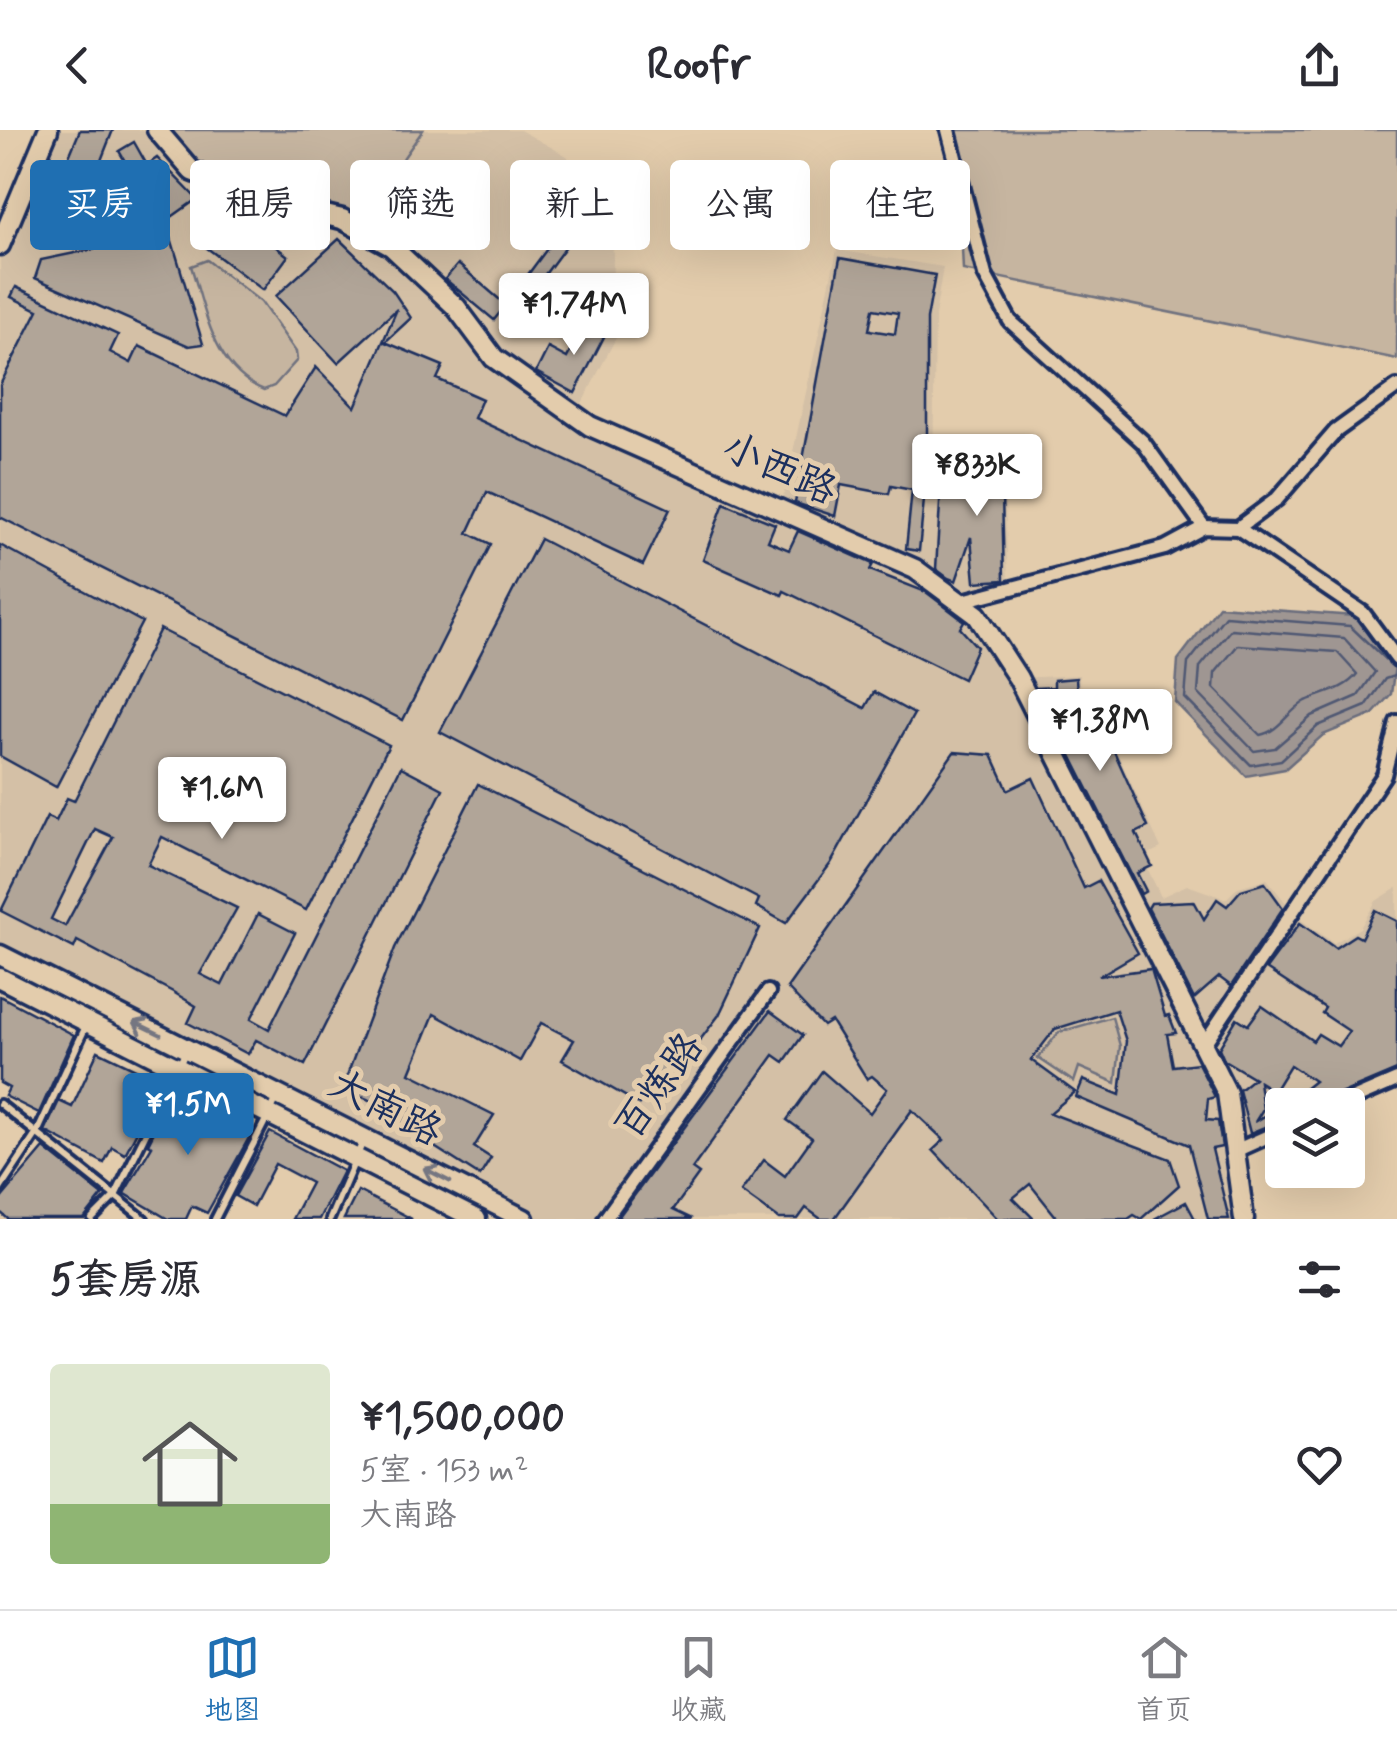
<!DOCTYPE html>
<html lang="zh">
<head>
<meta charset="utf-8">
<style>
  :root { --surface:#fff; --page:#f7f7f7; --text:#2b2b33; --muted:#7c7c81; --line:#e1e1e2; --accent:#1f6fb2 }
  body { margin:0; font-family:Mynerve,"LXGW WenKai TC",sans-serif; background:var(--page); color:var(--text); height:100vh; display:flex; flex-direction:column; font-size:38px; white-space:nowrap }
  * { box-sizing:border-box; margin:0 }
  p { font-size:32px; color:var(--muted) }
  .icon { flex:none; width:55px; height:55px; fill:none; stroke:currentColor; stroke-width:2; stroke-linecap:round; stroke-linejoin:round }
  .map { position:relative; height:1089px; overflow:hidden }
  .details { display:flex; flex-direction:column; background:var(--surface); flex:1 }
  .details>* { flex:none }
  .banner { position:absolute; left:30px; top:30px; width:1338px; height:90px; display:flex; gap:20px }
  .tools { position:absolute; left:1265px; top:958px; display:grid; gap:20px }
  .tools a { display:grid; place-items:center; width:100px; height:100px; border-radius:10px; background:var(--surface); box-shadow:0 10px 40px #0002; font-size:50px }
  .price { position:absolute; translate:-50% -85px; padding:0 22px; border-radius:10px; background:#fff; color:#222; font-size:32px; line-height:65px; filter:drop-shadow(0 2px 5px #0008) }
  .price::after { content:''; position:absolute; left:50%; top:60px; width:30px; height:22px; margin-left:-15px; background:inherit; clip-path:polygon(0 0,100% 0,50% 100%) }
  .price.current { background:var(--accent); color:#fff }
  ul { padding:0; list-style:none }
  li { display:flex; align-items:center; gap:30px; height:250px; padding:0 50px }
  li+li { border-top:2px solid var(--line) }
  li span { display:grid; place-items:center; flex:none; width:280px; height:200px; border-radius:10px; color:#555 }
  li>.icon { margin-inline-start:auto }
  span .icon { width:120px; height:120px; fill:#fffc; stroke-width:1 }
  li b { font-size:42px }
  h2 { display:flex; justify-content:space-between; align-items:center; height:120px; padding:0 50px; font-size:42px }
  .tag { padding:0 35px; border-radius:10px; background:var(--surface); box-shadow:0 10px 40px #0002; font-size:35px; line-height:90px }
  .tag.current { background:var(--accent); color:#fff }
  header { display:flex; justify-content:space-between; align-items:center; height:130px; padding:0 50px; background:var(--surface); font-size:45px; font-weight:700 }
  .dock { display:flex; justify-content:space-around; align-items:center; height:140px; border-top:2px solid var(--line); background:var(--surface); font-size:28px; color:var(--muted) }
  .dock a { display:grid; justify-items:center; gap:5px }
  .dock .current { color:var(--accent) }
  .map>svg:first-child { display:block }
</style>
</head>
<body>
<header><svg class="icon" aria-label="back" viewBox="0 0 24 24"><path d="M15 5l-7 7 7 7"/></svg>Roofr<svg class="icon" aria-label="share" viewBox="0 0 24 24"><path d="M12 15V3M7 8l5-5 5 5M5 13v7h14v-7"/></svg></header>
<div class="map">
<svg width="1397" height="1089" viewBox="0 0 1397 1089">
  <rect width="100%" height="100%" fill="#e3ccac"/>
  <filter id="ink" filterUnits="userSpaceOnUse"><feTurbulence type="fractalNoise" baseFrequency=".01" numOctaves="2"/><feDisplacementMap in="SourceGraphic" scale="20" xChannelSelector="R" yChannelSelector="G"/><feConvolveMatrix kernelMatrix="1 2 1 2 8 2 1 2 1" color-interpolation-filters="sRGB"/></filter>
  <g filter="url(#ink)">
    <path fill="#d4c0a6" d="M48 0H157L342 89 446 166 385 95 392 88 371 73 423 0H520L567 26 614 83 612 173 618 204 576 285 781 377 837 120 943 137 935 186 933 353 955 352 976 317 1006 322 1037 342 1038 364 1005 366 1008 453 965 467 1018 548 1079 545 1081 588H1101L1161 718 1142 727 1161 767 1187 755 1226 769 1238 757 1267 749 1297 787 1334 813 1360 798 1376 771 1397 758V950L1339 975H1282V1000L1235 1021 1244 1089H524L0 823V115Z"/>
    <g fill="#c6b5a0" stroke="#70727f" stroke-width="2.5">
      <path d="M157 0H423L372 73 392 87 385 95 456 177 391 116 192 41Z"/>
      <path d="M939 0H1397V229L963 140 959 52Z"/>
      <path d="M207 130 261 172 296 222 297 230 274 256 264 260C214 240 206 182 191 136Z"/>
      <path d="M1112 887 1120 916 1116 953 1079 937 1074 952 1038 928 1059 902Z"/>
    </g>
    <path fill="#9f9692" stroke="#6a6d7d" stroke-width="2.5" d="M1219 476 1355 486 1396 528 1391 564 1372 585 1323 605 1285 639 1246 646 1175 572 1178 530Z"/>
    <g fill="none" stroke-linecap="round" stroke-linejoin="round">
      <g stroke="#505873" stroke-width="2.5">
        <path d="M1231 499 1344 508 1375 542 1358 566 1312 586 1275 618 1254 621 1198 563 1200 537Z"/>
        <path d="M1238 515 1337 522 1357 544C1345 560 1323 563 1306 571 1289 580 1279 602 1260 605L1214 558 1215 543Z"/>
        <path d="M1390 534 1350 496 1225 486 1188 533 1185 568 1251 635 1281 630 1318 596 1366 576 1385 549 1397 545"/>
      </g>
    </g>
    <g fill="#b1a598" stroke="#1b2f5e" stroke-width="2.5" fill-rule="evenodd">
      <path d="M80 0H113L100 33 120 41 92 109 43 89Z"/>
      <path d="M134 12 147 35 157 28 197 69 166 91 203 214 189 216 35 148 41 130 123 113 112 86 148 71 119 21Z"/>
      <path d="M224 77 288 126 263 160 199 112Z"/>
      <path d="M555 108 566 116 526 170 515 162Z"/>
      <path d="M339 109 393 161 411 188 385 212 443 236 437 249 482 269 474 288 670 379 643 435 487 362 468 403 491 414 403 590 0 387V255L38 180 11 167 16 157 118 205 110 222 131 233 139 216 285 286 316 237 355 277 397 179 338 233 276 166Z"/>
      <path d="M840 128 935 145 927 189V339L919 421 906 419 912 360 891 356 889 364 841 355 835 386 795 373ZM873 179 898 183 895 204 869 200Z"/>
      <path d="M458 134 506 175 494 190 445 149Z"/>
      <path d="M587 188 608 199 575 263 536 242 548 218 567 228Z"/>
      <path d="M1003 330 1032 345 1033 361 1002 362 1004 450 975 452 971 407 956 451 948 448 936 439 941 357H966L964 334Z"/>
      <path d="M724 373 775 394 768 411 789 420 798 401 873 434 870 440 926 462 964 491 960 498 977 517 963 549 784 461 782 465 703 430Z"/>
      <path d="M540 409 865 578 874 562 914 584 831 733 786 793 756 776 759 769 440 602Z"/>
      <path d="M0 415 142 492 56 657 0 626Z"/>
      <path d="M160 499 389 615 306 780 162 707 148 735 237 778 200 844 222 855 258 784 295 803 251 889 269 899 401 637 443 659 305 935 256 910 248 924 188 893 196 876 173 862 77 811 74 818 1 781 47 687 56 691 67 668 74 671ZM95 699 113 707 65 796 51 789Z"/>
      <path d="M1076 548 1079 592 1100 590 1148 697 1136 703 1152 736 1137 743 1146 761 1141 764 1037 558 1054 557V550Z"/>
      <path d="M954 622 992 625 1008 660 1033 648 1084 758 1098 751 1138 823 1099 846 1151 839 1165 886 1169 885 1176 903 1167 904 1173 936 1198 933 1215 967 1208 969 1206 990 1218 991 1222 1017 1212 1019 1229 1089H1208L1189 1015 1076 967 1083 950 1120 965 1126 911 1116 880 1055 899 1031 930 1075 962 1050 983 1170 1029 1179 1055 1141 1089 1134 1085 1128 1089H1058L1030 1054 1013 1068 1034 1089H998L933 1020 944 1010 912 980 834 1089H821L806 1078 798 1089H779L741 1062 764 1030 785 1046 812 1008 787 990 822 941 870 983 887 959 872 946 867 949 831 891 823 896 787 858Z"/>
      <path d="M478 654 760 798 719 885 665 956 651 949 639 974 562 930 574 910 541 893 520 931 434 884 410 943 494 985 474 1017 491 1028 480 1046 397 993 402 983 342 959 395 818Z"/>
      <path d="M1265 753 1283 778 1231 856 1219 847 1194 869 1148 778 1151 773 1194 771 1204 789 1217 769 1227 776 1241 760Z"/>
      <path d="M1375 780 1397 791V940L1335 966 1327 975 1323 971 1318 975H1284L1314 951 1290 935 1274 961 1259 952 1263 979 1255 992 1282 975V990L1250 1003 1239 960 1254 948 1224 930 1219 918 1237 888 1248 895 1262 876 1313 911 1318 904 1338 916 1349 901 1322 883 1325 878 1266 839 1300 793 1335 818 1355 805 1361 808Z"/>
      <path d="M0 866 74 905 39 983 5 966 9 958 0 953Z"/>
      <path d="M770 881 803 905 784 932 774 925 692 1039 699 1044 673 1080 692 1089H617Z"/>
      <path d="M98 921 163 952 125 1024 112 1017 104 1033 45 1001 59 971 72 977Z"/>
      <path d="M176 958 238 988 234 996 251 1004 207 1083 192 1076 186 1089H168L124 1063 152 1016 148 1014Z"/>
      <path d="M270 1002 343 1041 319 1089H292L311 1053 275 1034 253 1076 235 1066Z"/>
      <path d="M44 1018 103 1065 84 1089H8L0 1082V1070Z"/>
      <path d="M358 1061 412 1089H344Z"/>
      <path d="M1186 1072 1195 1089H1154Z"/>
    </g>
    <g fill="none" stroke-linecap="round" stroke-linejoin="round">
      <g stroke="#1b2f5e" stroke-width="14">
        <g id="lane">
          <path d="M0 974 144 1089"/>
          <path d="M0 1059 37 1003 86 896"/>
          <path d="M92 1089 115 1066 187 919"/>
          <path d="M215 1089 278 966"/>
          <path d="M330 1089 364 1009"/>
        </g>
      </g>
      <g stroke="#1b2f5e" stroke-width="20">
        <g id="street">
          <path d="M948 0 985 145 1010 191 1143 312 1204 397"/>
          <path d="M1238 398 1277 369 1336 301 1397 257"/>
          <path d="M959 472 1165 418 1204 397 1238 398 1363 483 1397 529"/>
          <path d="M1204 914 1384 645 1397 592"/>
          <path d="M1339 975 1397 950"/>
          <path d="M1235 1021 1282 1000"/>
          <path d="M605 1089 768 862"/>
        </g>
      </g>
      <g stroke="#1b2f5e" stroke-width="25">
        <g id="secondary">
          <path d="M157 0 192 41 271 72 342 89 391 116 456 177 494 228 590 296 915 439 977 485 1018 548 1227 963 1244 1089"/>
          <path d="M0 115 48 0"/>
          <path d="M0 825 524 1089"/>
          <path d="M0 848 476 1089"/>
        </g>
      </g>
      <use href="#lane" stroke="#e3ccac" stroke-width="6"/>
      <use href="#street" stroke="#e3ccac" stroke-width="12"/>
      <use href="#secondary" stroke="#e3ccac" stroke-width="18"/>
    </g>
    <defs><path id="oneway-shaft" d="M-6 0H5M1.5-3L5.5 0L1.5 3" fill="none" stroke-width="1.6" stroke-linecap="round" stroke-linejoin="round" transform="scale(2.5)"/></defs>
    <g stroke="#757681">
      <use href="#oneway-shaft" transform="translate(147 898) rotate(-154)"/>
      <use href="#oneway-shaft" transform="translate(437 1045) rotate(-153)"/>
    </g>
  </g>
  <g text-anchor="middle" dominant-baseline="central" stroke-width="10" stroke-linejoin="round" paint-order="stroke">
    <g font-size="40" fill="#1b2f5e" stroke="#e3ccac">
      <text transform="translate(779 340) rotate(24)">小西路</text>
      <text transform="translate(660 957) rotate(-54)">百炼路</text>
      <text transform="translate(385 979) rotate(27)">大南路</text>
    </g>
  </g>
</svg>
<div class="tools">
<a><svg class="icon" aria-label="layers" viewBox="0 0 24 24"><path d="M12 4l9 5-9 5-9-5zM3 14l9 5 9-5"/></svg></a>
</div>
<b class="price" style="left:574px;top:228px">¥1.74M</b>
<b class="price" style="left:977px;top:389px">¥833K</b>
<b class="price" style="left:1100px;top:644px">¥1.38M</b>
<b class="price" style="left:222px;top:712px">¥1.6M</b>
<b class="price current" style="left:188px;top:1028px">¥1.5M</b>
<div class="banner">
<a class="tag current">买房</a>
<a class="tag">租房</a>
<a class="tag">筛选</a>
<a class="tag">新上</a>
<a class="tag">公寓</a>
<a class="tag">住宅</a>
</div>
</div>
<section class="details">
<h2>5套房源<svg class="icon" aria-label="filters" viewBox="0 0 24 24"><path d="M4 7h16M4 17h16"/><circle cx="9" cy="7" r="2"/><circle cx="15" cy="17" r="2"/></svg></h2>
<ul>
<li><span style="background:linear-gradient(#dfe7d0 70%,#8fb573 0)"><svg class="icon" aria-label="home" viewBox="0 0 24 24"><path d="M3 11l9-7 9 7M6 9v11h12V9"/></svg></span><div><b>¥1,500,000</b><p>5室 · 153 m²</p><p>大南路</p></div><svg class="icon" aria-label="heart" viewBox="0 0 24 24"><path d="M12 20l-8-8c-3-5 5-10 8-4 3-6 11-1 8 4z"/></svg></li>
</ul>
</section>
<nav class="dock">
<a class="current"><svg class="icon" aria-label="map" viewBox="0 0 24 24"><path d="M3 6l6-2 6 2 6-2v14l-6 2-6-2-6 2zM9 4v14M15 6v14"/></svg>地图</a>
<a><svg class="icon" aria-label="saved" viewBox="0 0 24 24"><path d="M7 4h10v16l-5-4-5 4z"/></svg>收藏</a>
<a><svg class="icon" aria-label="home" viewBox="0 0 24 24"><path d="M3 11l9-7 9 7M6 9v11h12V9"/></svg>首页</a>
</nav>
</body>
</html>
